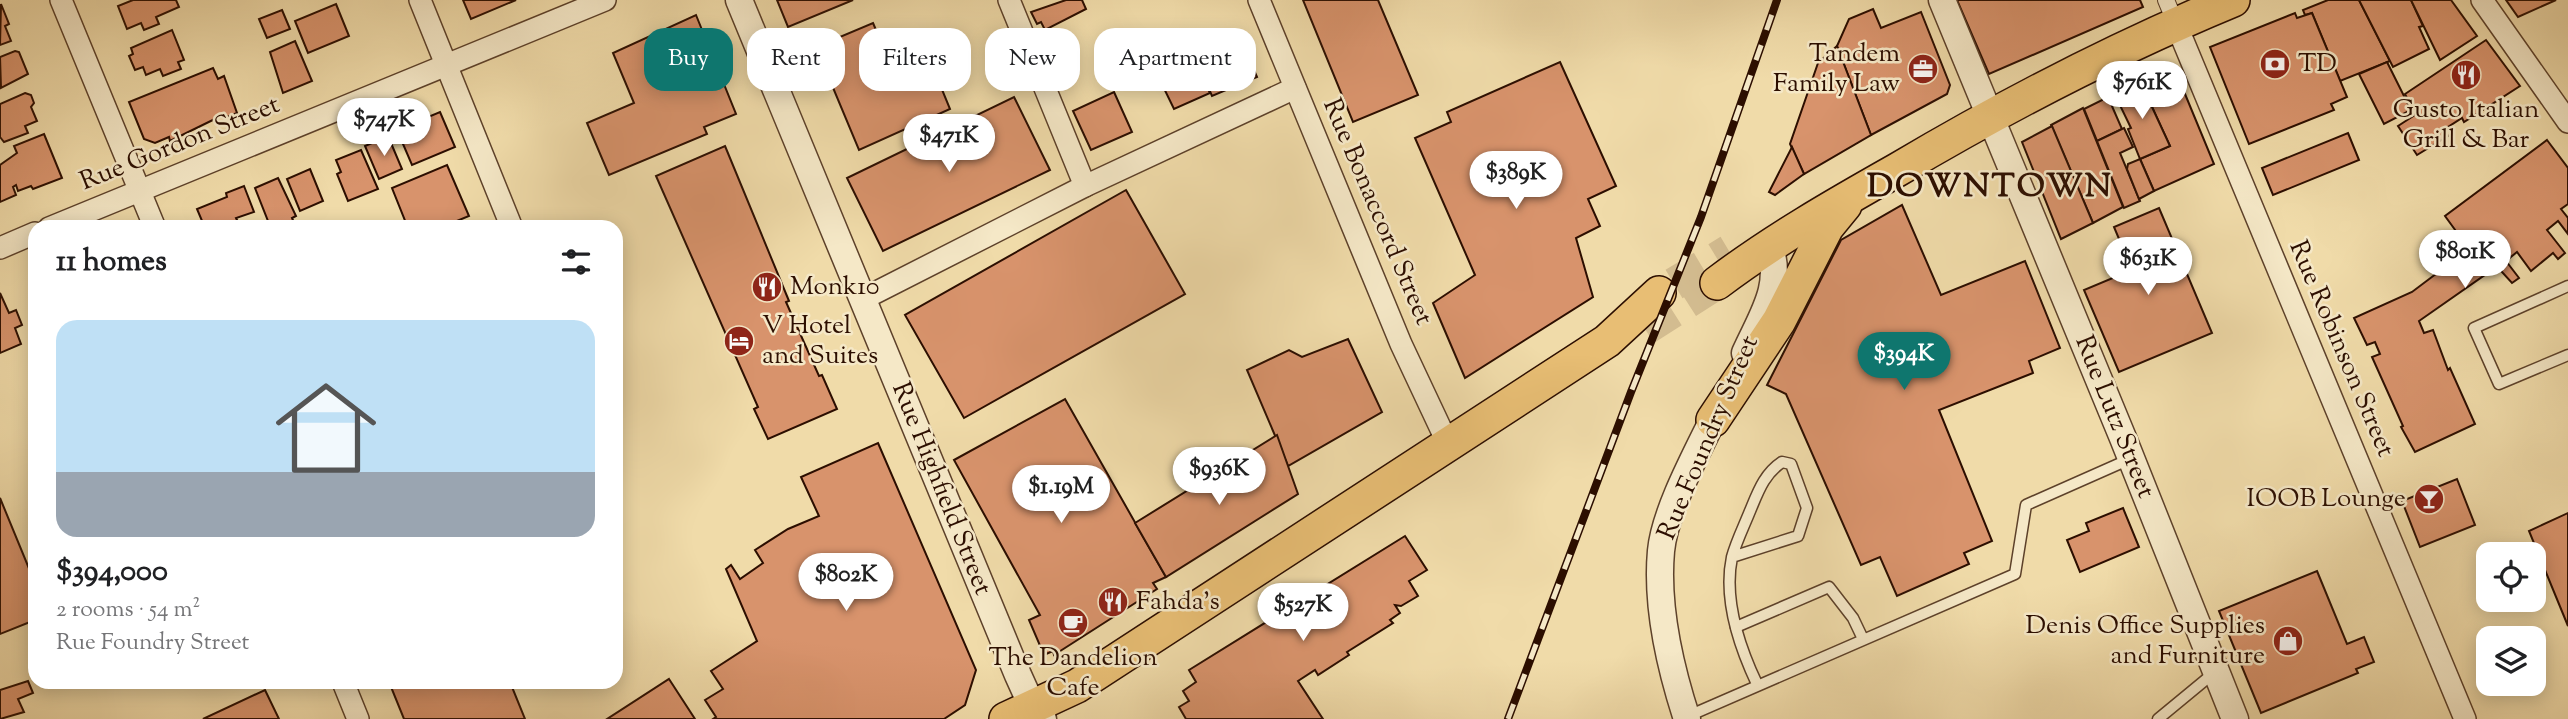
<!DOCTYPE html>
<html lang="en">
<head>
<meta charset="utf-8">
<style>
  :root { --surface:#fff; --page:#f6f6f6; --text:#202124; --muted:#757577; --accent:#0f766e }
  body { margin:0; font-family:"Sorts Mill Goudy",serif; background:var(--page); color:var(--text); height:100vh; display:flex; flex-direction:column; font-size:26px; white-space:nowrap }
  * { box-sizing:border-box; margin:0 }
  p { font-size:23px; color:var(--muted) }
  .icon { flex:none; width:38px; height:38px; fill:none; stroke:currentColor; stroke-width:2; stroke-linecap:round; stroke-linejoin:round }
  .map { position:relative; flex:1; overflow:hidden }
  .sheet { position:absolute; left:28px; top:220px; width:595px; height:469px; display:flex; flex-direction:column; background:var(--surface); border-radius:21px; box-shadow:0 4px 18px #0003 }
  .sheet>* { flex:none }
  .top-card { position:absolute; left:644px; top:28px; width:665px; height:63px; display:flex; gap:14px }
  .tools { position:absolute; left:2476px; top:542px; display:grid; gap:14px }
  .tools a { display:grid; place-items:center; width:70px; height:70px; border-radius:14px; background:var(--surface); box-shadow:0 4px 18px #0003; font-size:35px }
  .price { position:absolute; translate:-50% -60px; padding:0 16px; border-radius:24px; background:#fff; color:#222; font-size:23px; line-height:46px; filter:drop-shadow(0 2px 4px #0008) }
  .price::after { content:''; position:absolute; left:50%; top:42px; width:21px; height:16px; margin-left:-10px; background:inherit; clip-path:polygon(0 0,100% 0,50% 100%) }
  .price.on { background:var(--accent); color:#fff }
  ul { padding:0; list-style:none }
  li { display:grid; align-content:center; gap:14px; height:371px; padding:0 28px }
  li span { display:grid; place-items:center; height:217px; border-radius:21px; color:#555 }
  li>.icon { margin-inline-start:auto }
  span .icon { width:126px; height:126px; fill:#fffc; stroke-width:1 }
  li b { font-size:30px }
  h2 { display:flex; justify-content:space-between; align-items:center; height:84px; padding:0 28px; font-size:30px }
  .tag { padding:0 24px; border-radius:21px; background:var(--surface); box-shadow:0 4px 18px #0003; font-size:24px; line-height:63px }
  .tag.on { background:var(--accent); color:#fff }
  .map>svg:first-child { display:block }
</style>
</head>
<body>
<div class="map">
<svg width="2568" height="719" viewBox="0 0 2568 719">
  <rect width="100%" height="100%" fill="#f0dba9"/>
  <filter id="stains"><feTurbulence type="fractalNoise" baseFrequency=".00286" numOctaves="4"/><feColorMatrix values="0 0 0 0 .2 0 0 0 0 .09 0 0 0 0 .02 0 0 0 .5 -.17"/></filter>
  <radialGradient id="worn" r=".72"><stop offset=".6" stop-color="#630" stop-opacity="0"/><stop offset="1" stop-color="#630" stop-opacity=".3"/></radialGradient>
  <g fill="#d8936c" stroke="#2c0e00" stroke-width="2">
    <path d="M133 0H176L179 7 156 17 159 24 144 30 141 23 127 29 118 6Z"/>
    <path d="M463 0H516L471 19Z"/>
    <path d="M777 0H853L788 27Z"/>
    <path d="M1066 0H1082L1086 9 1045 30 1041 22 1037 24 1031 12Z"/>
    <path d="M1303 0H1378L1418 95 1353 122Z"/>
    <path d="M1957 0H2140L2143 7 1989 74Z"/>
    <path d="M2328 0H2359L2390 61 2340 81 2312 13 2305 15 2303 10Z"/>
    <path d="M2359 0H2411L2423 26 2419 27 2429 49 2393 67Z"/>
    <path d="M2411 0H2451L2477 36 2440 60Z"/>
    <path d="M2506 0H2556L2518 17Z"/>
    <path d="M1 4 9 24 5 26 11 41 0 45Z"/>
    <path d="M336 4 349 36 308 53 295 21Z"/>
    <path d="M1873 9 1881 28 1921 12 1950 85 1947 94 1871 135 1837 46 1849 19Z"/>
    <path d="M282 10 290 29 267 38 259 19Z"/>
    <path d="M2295 13 2297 18 2312 13 2347 97 2331 104 2334 110 2249 144 2210 47Z"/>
    <path d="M696 15 736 114 704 127 707 134 609 175 587 123 634 103 613 53Z"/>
    <path d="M873 23 888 58 908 49 917 71 932 65 950 109 859 150 816 47Z"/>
    <path d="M172 30 184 60 178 62 181 69 163 76 160 69 146 75 143 67 135 70 129 56 133 54 131 48Z"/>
    <path d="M1240 38 1257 77 1212 96 1198 64 1203 62 1200 55Z"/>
    <path d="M2486 40 2520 86 2464 122 2462 118 2445 129 2448 136 2417 155 2398 126 2415 115 2405 94Z"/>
    <path d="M295 41 312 81 283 93 270 52Z"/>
    <path d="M1837 46 1871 135 1804 174 1790 144 1818 63Z"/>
    <path d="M15 51 19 52 28 74 1 88 0 57Z"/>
    <path d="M1194 58 1210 93 1174 109 1157 74Z"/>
    <path d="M1560 62 1616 186 1588 199 1600 226 1576 238 1593 297 1465 378 1433 303 1475 275 1415 138 1451 122 1447 112Z"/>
    <path d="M2387 62 2411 110 2384 124 2359 74Z"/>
    <path d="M2173 65 2214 164 2154 191 2140 159 2170 146 2140 81Z"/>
    <path d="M213 68 218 79 224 76 237 113 224 118 223 115 170 141 169 137 155 143 144 139 129 102Z"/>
    <path d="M2140 81 2170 146 2140 159 2128 129 2131 128 2115 95Z"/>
    <path d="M1114 92 1132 132 1091 150 1073 111Z"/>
    <path d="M25 93 31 95 34 103 31 107 37 121 25 126 28 133 4 142 0 137V104Z"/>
    <path d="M1014 97 1050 170 883 251 847 178Z"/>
    <path d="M2108 97 2122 129 2097 141 2084 109Z"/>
    <path d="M2083 108 2123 207 2093 223 2051 125Z"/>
    <path d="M440 112 455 147 412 165 397 130Z"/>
    <path d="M2052 126 2093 223 2061 239 2022 142Z"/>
    <path d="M2124 128 2133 147 2120 153 2140 201 2124 208 2097 141Z"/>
    <path d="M2348 133 2359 160 2273 195 2262 168Z"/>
    <path d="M44 134 62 178 33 189 31 186 18 191 16 185 13 187 16 195 0 202V165L17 153 14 146Z"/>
    <path d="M388 136 402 169 379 179 365 146Z"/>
    <path d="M2547 140 2568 168V204L2561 209 2568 218V234L2558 221 2547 230 2565 253 2558 259 2553 253 2531 271 2517 252 2506 261 2519 278 2512 283 2492 261 2484 267 2489 272 2419 321 2424 333 2433 330 2448 370 2450 368 2475 424 2415 452 2401 427 2403 426 2372 357 2380 354 2375 342 2367 345 2354 318 2412 292 2469 249 2445 216Z"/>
    <path d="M725 146 789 301 786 302 819 376 822 375 837 409 768 439 754 409 758 407 656 176Z"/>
    <path d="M1792 147 1804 174 1775 195 1769 192Z"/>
    <path d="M361 150 378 189 348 201 337 174 341 172 336 160Z"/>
    <path d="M2140 159 2154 191 2139 199 2127 169 2128 164Z"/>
    <path d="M447 165 469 216 440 228H408L392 188Z"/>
    <path d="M310 169 323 201 300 211 287 179Z"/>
    <path d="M278 178 296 216 292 218 295 225 288 228H280L279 223 270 226 255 188Z"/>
    <path d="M244 186 254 212 236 218 241 228H205L197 209 227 197 226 193Z"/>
    <path d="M1126 190 1185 294 964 418 905 315Z"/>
    <path d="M1902 205 1941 295 2025 261 2060 348 2029 361 2033 373 1939 410 1992 541 1964 553 1969 564 1897 596 1880 557 1861 565 1786 394 1767 385 1841 240Z"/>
    <path d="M2159 208 2212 333 2119 372 2084 290 2132 270 2114 227Z"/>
    <path d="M0 293 9 313 16 310 22 325 15 328 21 344 0 353Z"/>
    <path d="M1348 339 1382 412 1288 466 1247 370 1289 350 1302 357Z"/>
    <path d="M1065 399 1166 577 1153 583 1157 589 1054 655 1053 651 1044 655 1029 620 1040 615 954 460Z"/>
    <path d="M1277 435 1298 494 1166 577 1135 523Z"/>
    <path d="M878 443 976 670 965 705 944 719H713L716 717 705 700 723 689 711 671 757 641 726 569 731 565 740 579 763 563 755 550 788 529 819 516 801 477Z"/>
    <path d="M2457 479 2475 525 2420 547 2402 501Z"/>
    <path d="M0 498 35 583V620L0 634Z"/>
    <path d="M2123 508 2139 547 2080 572 2067 540 2089 531 2086 523Z"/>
    <path d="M2568 513V626L2529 531Z"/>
    <path d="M1405 536 1427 570 1409 581 1418 596 1401 606 1395 605 1400 613 1390 620 1393 623 1347 652 1349 655 1318 675 1315 670 1298 681 1323 719H1186L1179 707 1189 701 1183 691 1196 682 1189 670Z"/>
    <path d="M2317 571 2347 644 2364 637 2374 662 2356 669 2358 673 2261 713 2219 611Z"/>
    <path d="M669 679 695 719H607Z"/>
    <path d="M28 681 33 693 18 699 24 712 0 719V690Z"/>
    <path d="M389 682H510L525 719H404Z"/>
    <path d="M265 690 279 719H203Z"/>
  </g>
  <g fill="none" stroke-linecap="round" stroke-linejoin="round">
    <g stroke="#d3bc90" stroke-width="33" stroke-dasharray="33 17" stroke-linecap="butt">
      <path d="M1674 284 1729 251"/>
      <path d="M1645 329 1717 283"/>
    </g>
    <g stroke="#5d412a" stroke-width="13">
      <g id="service">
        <path d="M2568 286 2474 328 2499 384 2568 355"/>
        <path d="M1732 557 1798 536 1807 508 1791 464 1782 462C1764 474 1758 492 1750 511 1744 526 1736 542 1732 557 1723 600 1739 646 1757 684"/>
        <path d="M1736 627 1829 587 1853 618 1863 639"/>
        <path d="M1686 717 2015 574 2026 505 2130 459"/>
        <path d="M2158 719 2215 672"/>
      </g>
    </g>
    <g stroke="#5d412a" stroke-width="18">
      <path id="pedestrian" d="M2166 0 2176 24"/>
    </g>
    <g stroke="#5d412a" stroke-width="24">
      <g id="minor">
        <path d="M61 0 155 228"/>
        <path d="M420 0 512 228"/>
        <path d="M1009 0 1085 186"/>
        <path d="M1259 0 1401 344 1448 444"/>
        <path d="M2482 0 2568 122"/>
        <path d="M2176 24 2465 719"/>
        <path d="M49 228 605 0"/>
        <path d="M0 248 35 233"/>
        <path d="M863 299 1085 186 1295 88"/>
        <path d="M343 682 358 719"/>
      </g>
    </g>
    <g stroke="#5d412a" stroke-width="29">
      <g id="tertiary">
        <path d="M739 0 1018 675 1032 706 1043 719"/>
        <path d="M1942 0 2123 438 2235 719"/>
        <path d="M1745 353C1762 315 1784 286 1769 244"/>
        <path d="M1687 719C1670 667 1656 606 1661 551 1665 508 1702 444 1721 403"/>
      </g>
    </g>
    <g stroke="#2c0e00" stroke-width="36">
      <g id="primary">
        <path d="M1717 283C1774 240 1835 205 1897 170 2005 106 2117 48 2233 0"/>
        <path d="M1713 420 1779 321 1827 227 1845 205"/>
        <path d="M1006 719 1077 686 1607 341 1659 293"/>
      </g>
    </g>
    <use href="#service" stroke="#f5e8c7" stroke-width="10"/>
    <use href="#pedestrian" stroke="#f5e8c7" stroke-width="16"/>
    <use href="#minor" stroke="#f5e8c7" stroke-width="21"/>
    <use href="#tertiary" stroke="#f5e8c7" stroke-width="26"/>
    <use href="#primary" stroke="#e8be74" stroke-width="33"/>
    <g stroke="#2c0e00" stroke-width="8">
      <path id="rail" d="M1508 719 1631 392 1701 217 1777 0"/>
    </g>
    <use href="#rail" stroke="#f5e8c7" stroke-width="5" stroke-dasharray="16" stroke-linecap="butt"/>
  </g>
  <defs>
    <g id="bank-disc" transform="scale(1.575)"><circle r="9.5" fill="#8f2418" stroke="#f5e8c7"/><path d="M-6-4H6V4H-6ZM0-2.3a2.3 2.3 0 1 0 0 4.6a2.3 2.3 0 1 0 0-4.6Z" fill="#fff"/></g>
    <g id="office-disc" transform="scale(1.575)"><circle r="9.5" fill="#8f2418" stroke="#f5e8c7"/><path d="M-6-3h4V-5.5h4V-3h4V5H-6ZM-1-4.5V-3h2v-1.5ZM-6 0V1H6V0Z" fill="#fff"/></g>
    <g id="restaurant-disc" transform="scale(1.575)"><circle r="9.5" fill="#8f2418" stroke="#f5e8c7"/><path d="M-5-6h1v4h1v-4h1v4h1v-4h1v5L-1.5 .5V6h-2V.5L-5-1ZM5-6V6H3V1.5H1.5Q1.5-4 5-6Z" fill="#fff"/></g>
    <g id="hotel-disc" transform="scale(1.575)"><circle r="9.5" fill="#8f2418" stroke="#f5e8c7"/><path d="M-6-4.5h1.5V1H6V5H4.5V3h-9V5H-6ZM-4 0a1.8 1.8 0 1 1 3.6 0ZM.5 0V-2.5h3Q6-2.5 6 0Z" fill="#fff"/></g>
    <g id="bar-disc" transform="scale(1.575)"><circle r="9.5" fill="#8f2418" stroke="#f5e8c7"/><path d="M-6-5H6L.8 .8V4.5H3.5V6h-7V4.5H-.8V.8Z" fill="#fff"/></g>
    <g id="cafe-disc" transform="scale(1.575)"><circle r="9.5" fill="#8f2418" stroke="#f5e8c7"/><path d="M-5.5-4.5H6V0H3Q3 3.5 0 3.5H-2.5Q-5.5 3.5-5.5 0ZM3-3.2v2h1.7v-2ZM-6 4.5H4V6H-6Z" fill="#fff"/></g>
    <g id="shop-disc" transform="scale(1.575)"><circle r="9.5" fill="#8f2418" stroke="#f5e8c7"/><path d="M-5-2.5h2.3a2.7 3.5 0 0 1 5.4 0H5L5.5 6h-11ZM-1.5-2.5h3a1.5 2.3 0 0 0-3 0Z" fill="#fff"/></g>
  </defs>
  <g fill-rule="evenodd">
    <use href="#bank-disc" x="2275" y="64"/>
    <use href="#office-disc" x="1923" y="69"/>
    <use href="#restaurant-disc" x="2466" y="75"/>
    <use href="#restaurant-disc" x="767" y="287"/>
    <use href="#hotel-disc" x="739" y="341"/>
    <use href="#bar-disc" x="2429" y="499"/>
    <use href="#restaurant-disc" x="1113" y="602"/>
    <use href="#cafe-disc" x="1073" y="623"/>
    <use href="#shop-disc" x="2288" y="641"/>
  </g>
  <g text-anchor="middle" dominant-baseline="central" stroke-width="5" stroke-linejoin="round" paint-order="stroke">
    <g font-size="26" fill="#2c0e00" stroke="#f5e8c7" text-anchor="start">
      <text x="1900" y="54" text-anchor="end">Tandem<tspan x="1900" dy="30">Family Law</tspan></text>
      <text x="2298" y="64">TD</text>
      <text x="2466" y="110" text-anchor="middle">Gusto Italian<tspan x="2466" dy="30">Grill &amp; Bar</tspan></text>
      <text x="790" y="287">Monk10</text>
      <text x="762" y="326">V Hotel<tspan x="762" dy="30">and Suites</tspan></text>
      <text x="2406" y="499" text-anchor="end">IOOB Lounge</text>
      <text x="1136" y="602">Fahda's</text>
      <text x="2265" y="626" text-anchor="end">Denis Office Supplies<tspan x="2265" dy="30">and Furniture</tspan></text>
      <text x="1073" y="658" text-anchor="middle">The Dandelion<tspan x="1073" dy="30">Cafe</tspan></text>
    </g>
    <g font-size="26" fill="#2c0e00" stroke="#f5e8c7">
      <text transform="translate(180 144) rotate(-22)">Rue Gordon Street</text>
      <text transform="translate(1377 212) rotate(67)">Rue Bonaccord Street</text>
      <text transform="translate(2341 349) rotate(67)">Rue Robinson Street</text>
      <text transform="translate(2114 417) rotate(68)">Rue Lutz Street</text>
      <text transform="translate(1709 438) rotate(-67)">Rue Foundry Street</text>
      <text transform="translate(941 489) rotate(68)">Rue Highfield Street</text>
    </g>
    <g font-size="33" font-weight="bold" letter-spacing="2" fill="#2c0e00" stroke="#f5e8c7">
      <text x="1990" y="188">DOWNTOWN</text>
    </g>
  </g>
  <rect width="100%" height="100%" filter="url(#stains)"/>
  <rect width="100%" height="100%" fill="url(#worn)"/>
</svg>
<div class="tools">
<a><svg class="icon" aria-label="locate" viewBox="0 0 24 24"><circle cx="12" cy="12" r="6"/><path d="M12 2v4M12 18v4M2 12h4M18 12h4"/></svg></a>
<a><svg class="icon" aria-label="layers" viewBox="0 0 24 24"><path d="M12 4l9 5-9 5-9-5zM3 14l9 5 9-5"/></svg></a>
</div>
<b class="price" style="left:2142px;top:121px">$761K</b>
<b class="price" style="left:384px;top:158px">$747K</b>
<b class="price" style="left:949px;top:174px">$471K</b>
<b class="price" style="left:1516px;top:211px">$389K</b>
<b class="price" style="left:2465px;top:290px">$801K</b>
<b class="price" style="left:2148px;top:297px">$631K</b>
<b class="price on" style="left:1904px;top:392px">$394K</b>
<b class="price" style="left:1219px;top:507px">$936K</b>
<b class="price" style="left:1061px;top:525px">$1.19M</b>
<b class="price" style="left:846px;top:613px">$802K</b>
<b class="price" style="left:1303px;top:643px">$527K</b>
<div class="top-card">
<a class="tag on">Buy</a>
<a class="tag">Rent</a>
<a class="tag">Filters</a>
<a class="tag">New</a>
<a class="tag">Apartment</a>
</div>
<section class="sheet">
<h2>11 homes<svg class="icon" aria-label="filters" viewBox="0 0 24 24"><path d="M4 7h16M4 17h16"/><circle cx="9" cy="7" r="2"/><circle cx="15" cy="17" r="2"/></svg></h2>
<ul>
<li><span style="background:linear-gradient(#bfe0f5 70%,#9aa5b1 0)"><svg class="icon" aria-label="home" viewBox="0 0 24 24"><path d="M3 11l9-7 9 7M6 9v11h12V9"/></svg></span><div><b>$394,000</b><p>2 rooms · 54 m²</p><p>Rue Foundry Street</p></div></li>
</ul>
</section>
</div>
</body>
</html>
